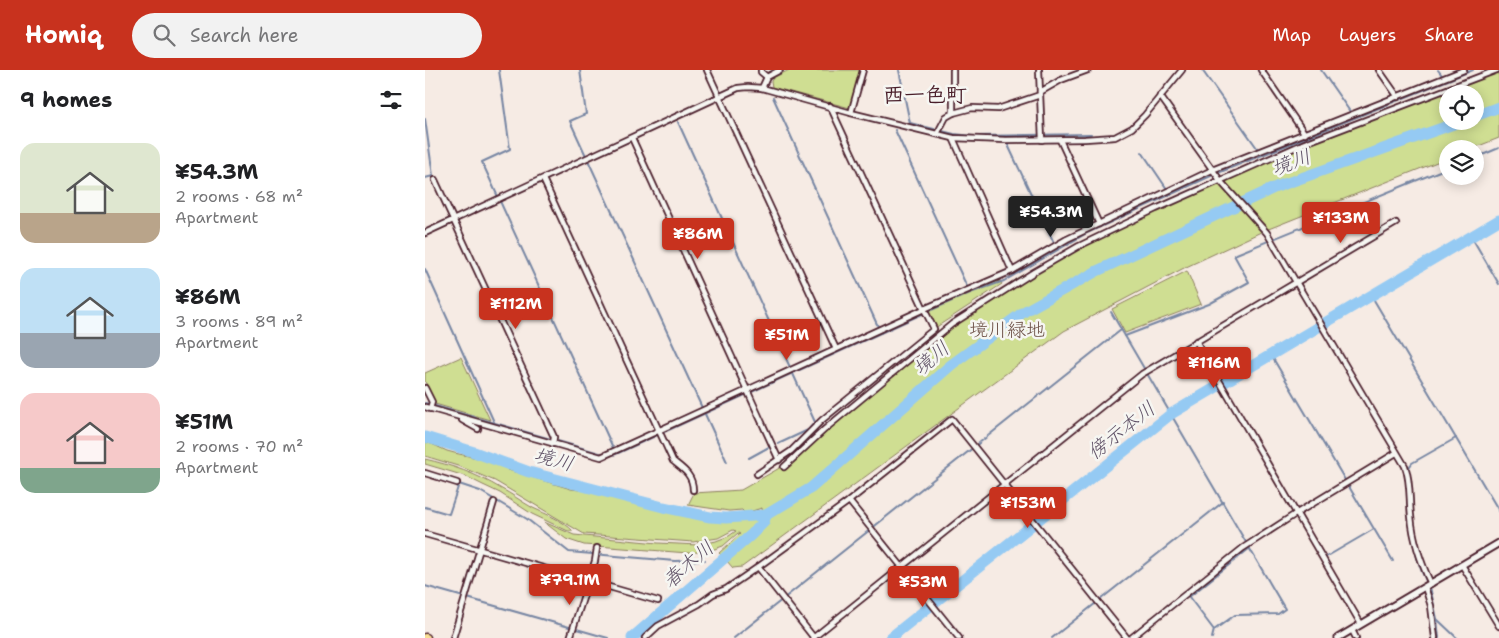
<!DOCTYPE html>
<html lang="en">
<head>
<meta charset="utf-8">
<style>
  :root { --surface:#fff; --page:#f2f2f2; --text:#202124; --muted:#757577; --accent:#c8321e }
  body { margin:0; font-family:"Shantell Sans","Klee One",sans-serif; background:var(--page); color:var(--text); height:100vh; display:flex; flex-direction:column; font-size:19px; white-space:nowrap }
  * { box-sizing:border-box; margin:0 }
  p { font-size:16px; color:var(--muted) }
  .icon { flex:none; width:28px; height:28px; fill:none; stroke:currentColor; stroke-width:2; stroke-linecap:round; stroke-linejoin:round }
  .map { position:relative; flex:1; overflow:hidden }
  .panel { display:flex; flex-direction:column; background:var(--surface); width:425px }
  .panel>* { flex:none }
  .buttons { position:absolute; left:1014px; top:15px; display:grid; gap:10px }
  .buttons a { display:grid; place-items:center; width:45px; height:45px; border-radius:50%; background:var(--surface); box-shadow:0 2px 12px #0003; font-size:25px }
  .price { position:absolute; translate:-50% -42px; padding:0 11px; border-radius:5px; background:var(--accent); color:#fff; font-size:16px; line-height:32px; filter:drop-shadow(0 1px 2px #0008) }
  .price::after { content:''; position:absolute; left:50%; top:30px; width:15px; height:11px; margin-left:-8px; background:inherit; clip-path:polygon(0 0,100% 0,50% 100%) }
  .price.on { background:#222; color:#fff }
  ul { padding:0; list-style:none }
  li { display:flex; align-items:center; gap:15px; height:125px; padding:0 20px }
  li span { display:grid; place-items:center; flex:none; width:140px; height:100px; border-radius:15px; color:#555 }
  li>.icon { margin-inline-start:auto }
  span .icon { width:60px; height:60px; fill:#fffc; stroke-width:1 }
  li b { font-size:21px }
  h2 { display:flex; justify-content:space-between; align-items:center; height:60px; padding:0 20px; font-size:21px }
  header { display:flex; align-items:center; gap:30px; box-sizing:border-box; height:70px; padding:0 25px; background:var(--accent); color:#fff }
  header strong { font-size:24px }
  nav { display:flex; gap:28px; margin-inline-start:auto; font-size:18px }
  .search { width:350px; height:45px; background:var(--page); display:flex; align-items:center; gap:12px; box-sizing:border-box; padding:0 18px; border-radius:28px; color:var(--muted); font-size:19px }
  main { display:flex; flex:1; min-height:0 }
  .map>svg:first-child { display:block }
</style>
</head>
<body>
<header>
<strong>Homiq</strong>
<div class="search"><svg class="icon" aria-label="search" viewBox="0 0 24 24"><circle cx="10" cy="10" r="6"/><path d="M15 15l6 6"/></svg>Search here</div>
<nav><a>Map</a><a>Layers</a><a>Share</a></nav>
</header>
<main>
<section class="panel">
<h2>9 homes<svg class="icon" aria-label="filters" viewBox="0 0 24 24"><path d="M4 7h16M4 17h16"/><circle cx="9" cy="7" r="2"/><circle cx="15" cy="17" r="2"/></svg></h2>
<ul>
<li><span style="background:linear-gradient(#dfe7d0 70%,#b9a48a 0)"><svg class="icon" aria-label="home" viewBox="0 0 24 24"><path d="M3 11l9-7 9 7M6 9v11h12V9"/></svg></span><div><b>¥54.3M</b><p>2 rooms · 68 m²</p><p>Apartment</p></div></li>
<li><span style="background:linear-gradient(#bfe0f5 65%,#9aa5b1 0)"><svg class="icon" aria-label="home" viewBox="0 0 24 24"><path d="M3 11l9-7 9 7M6 9v11h12V9"/></svg></span><div><b>¥86M</b><p>3 rooms · 89 m²</p><p>Apartment</p></div></li>
<li><span style="background:linear-gradient(#f6c9c9 75%,#7fa58c 0)"><svg class="icon" aria-label="home" viewBox="0 0 24 24"><path d="M3 11l9-7 9 7M6 9v11h12V9"/></svg></span><div><b>¥51M</b><p>2 rooms · 70 m²</p><p>Apartment</p></div></li>
</ul>
</section>
<div class="map">
<svg width="1074" height="568" viewBox="0 0 1074 568">
  <rect width="100%" height="100%" fill="#f6ebe4"/>
  <filter id="ink" filterUnits="userSpaceOnUse"><feTurbulence type="fractalNoise" baseFrequency=".02" numOctaves="2"/><feDisplacementMap in="SourceGraphic" scale="10" xChannelSelector="R" yChannelSelector="G"/><feConvolveMatrix kernelMatrix="1 2 1 2 8 2 1 2 1" color-interpolation-filters="sRGB"/></filter>
  <g filter="url(#ink)">
    <g fill="#cfde92" stroke="#8c7e5e" fill-rule="evenodd">
      <path d="M364 0H435L425 38 347 17 346 11 348 8Z"/>
      <path d="M1074 0V68L1046 79H1022V88L836 162 759 198 639 261 317 497 308 498 301 490 339 457 337 438 320 443 317 440 304 441 263 435 269 423 316 420 358 396 514 266 592 208 694 153 977 34 1066 1ZM1022 24H1050V51H1022Z"/>
      <path d="M762 201 776 234 700 263 687 239Z"/>
      <path d="M575 211 577 214 510 258 501 240 551 218Z"/>
      <path d="M36 287 65 350 10 334 0 311V303Z"/>
      <path d="M0 372C8 374 15 378 22 381 42 387 66 388 83 400L146 419 163 421 230 439 285 451H317L332 449 335 454 298 487 294 483 315 464 313 463 298 476 284 481 263 483 159 475 141 469 119 452 149 465 233 473 273 475 291 471 304 466 311 461 308 460 293 468 268 472 159 464 70 411 36 397 0 386Z"/>
      <path d="M0 389C26 395 52 404 75 418 87 424 97 432 108 438 121 444 139 451 148 461H143L107 444 75 423 58 415 40 406 0 394Z"/>
    </g>
    <g fill="none" stroke-linecap="round" stroke-linejoin="round">
      <g stroke="#7786a3" stroke-width="2">
        <path d="M74 0 85 79 57 92 189 380"/>
        <path d="M155 0 161 44 145 51 278 340"/>
        <path d="M474 0 485 53 529 64 548 66 666 64"/>
        <path d="M777 0 837 85"/>
        <path d="M896 0 926 43"/>
        <path d="M1013 0 1019 8"/>
        <path d="M348 27 456 263"/>
        <path d="M0 49 8 106 0 108"/>
        <path d="M253 52 390 352 383 360 353 374"/>
        <path d="M470 60 543 219"/>
        <path d="M583 75 630 175"/>
        <path d="M717 82 742 119"/>
        <path d="M1050 88 1074 78"/>
        <path d="M1046 166 1074 214"/>
        <path d="M0 199 69 352"/>
        <path d="M946 225 1074 441"/>
        <path d="M686 242 860 539 853 544 810 545 789 560 787 568"/>
        <path d="M700 266 784 234 824 212 809 185 1022 98"/>
        <path d="M846 285 968 491"/>
        <path d="M0 333 178 384"/>
        <path d="M280 344 302 392"/>
        <path d="M183 386 191 384 497 244 545 223 579 211 662 163 788 105 1048 0"/>
        <path d="M324 388 344 377"/>
        <path d="M983 399 987 393 1031 368"/>
        <path d="M981 406C983 442 985 480 1002 513"/>
        <path d="M0 437 24 444 34 414 55 421 102 449 144 482 250 491 280 490"/>
        <path d="M901 487 949 459"/>
        <path d="M0 516 183 568"/>
        <path d="M1005 517 1012 549 1014 568"/>
        <path d="M1012 549 1032 568"/>
        <path d="M789 560 764 527 825 478"/>
        <path d="M309 568 696 260"/>
        <path d="M627 568 798 432"/>
      </g>
      <g stroke="#95caf3" stroke-width="11">
        <path d="M1050 46 1074 37"/>
        <path d="M0 367 49 382 104 402 238 437 285 447 301 448 341 445 386 418 526 295 600 241 672 201 851 117 1037 51"/>
        <path d="M207 568 326 465 339 452 341 445"/>
        <path d="M465 568 746 344 1074 150"/>
      </g>
      <g stroke="#4a1f2b" stroke-width="8">
        <g id="minor">
          <path d="M282 0 411 279"/>
          <path d="M336 0V2L342 7"/>
          <path d="M528 0V43"/>
          <path d="M614 0 617 70"/>
          <path d="M836 0 880 64"/>
          <path d="M954 0 973 27"/>
          <path d="M337 18 342 7 355 0"/>
          <path d="M615 22 636 10 663 0"/>
          <path d="M735 26 797 113 842 163 980 396C986 412 984 430 986 446 988 469 996 493 1006 514"/>
          <path d="M426 43 438 0"/>
          <path d="M512 64 521 47 528 43 547 38 573 39 615 25"/>
          <path d="M207 68 354 390"/>
          <path d="M528 68 587 201"/>
          <path d="M635 70 674 154"/>
          <path d="M118 109 248 391C258 399 268 405 268 420"/>
          <path d="M10 110 129 367 128 374"/>
          <path d="M0 163 313 18 323 17 337 18 426 43 528 68 581 70 660 69 690 67 707 58 720 45 757 0"/>
          <path d="M771 271 936 554"/>
          <path d="M0 318 7 332 5 339"/>
          <path d="M0 337 176 387 499 239 587 201 642 169 787 100 1039 0"/>
          <path d="M37 350 53 359"/>
          <path d="M359 397 400 359 527 254 609 202 654 176 731 139 880 73 1072 0"/>
          <path d="M0 403 32 413"/>
          <path d="M332 404 366 381 397 350 509 259 499 239 405 36"/>
          <path d="M424 431 534 568"/>
          <path d="M0 464 233 531"/>
          <path d="M1037 495 1074 556"/>
          <path d="M333 497 389 568"/>
          <path d="M1000 517 1006 536 1010 568"/>
          <path d="M927 560 931 568"/>
          <path d="M28 568 69 432"/>
          <path d="M145 568 170 491 172 478"/>
          <path d="M220 568 233 556 274 534 288 524 301 519 333 497 424 431 527 349 702 568"/>
          <path d="M388 568 717 304 971 153"/>
          <path d="M706 568 818 478 872 443 971 383"/>
        </g>
      </g>
      <g stroke="#4a1f2b" stroke-width="9">
        <path id="tertiary" d="M913 568 1074 473"/>
      </g>
      <g stroke="#4a1f2b" stroke-width="11">
        <path id="primary" d="M0 568H1"/>
      </g>
      <use href="#minor" stroke="#f6f6f2" stroke-width="4.5"/>
      <use href="#tertiary" stroke="#f6f6f2" stroke-width="5.5"/>
      <use href="#primary" stroke="#fadf96" stroke-width="8"/>
    </g>
  </g>
  <g text-anchor="middle" dominant-baseline="central" stroke-width="5" stroke-linejoin="round" paint-order="stroke">
    <g font-size="19" fill="#6b4f45" stroke="#f6f6f2">
      <text x="582" y="259">境川緑地</text>
    </g>
    <g font-size="20" font-style="italic" fill="#605267" stroke="#f6f6f2">
      <text transform="translate(866 92) rotate(-20)">境川</text>
      <text transform="translate(506 288) rotate(-40)">境川</text>
      <text transform="translate(696 360) rotate(-38)">傍示本川</text>
      <text transform="translate(129 389) rotate(15)">境川</text>
      <text transform="translate(263 494) rotate(-41)">春木川</text>
    </g>
    <g font-size="21" font-weight="bold" fill="#4a1f2b" stroke="#f6f6f2">
      <text x="500" y="25">西一色町</text>
    </g>
  </g>
</svg>
<div class="buttons">
<a><svg class="icon" aria-label="locate" viewBox="0 0 24 24"><circle cx="12" cy="12" r="6"/><path d="M12 2v4M12 18v4M2 12h4M18 12h4"/></svg></a>
<a><svg class="icon" aria-label="layers" viewBox="0 0 24 24"><path d="M12 4l9 5-9 5-9-5zM3 14l9 5 9-5"/></svg></a>
</div>
<b class="price on" style="left:626px;top:168px">¥54.3M</b>
<b class="price" style="left:916px;top:174px">¥133M</b>
<b class="price" style="left:273px;top:190px">¥86M</b>
<b class="price" style="left:91px;top:260px">¥112M</b>
<b class="price" style="left:362px;top:291px">¥51M</b>
<b class="price" style="left:789px;top:319px">¥116M</b>
<b class="price" style="left:603px;top:459px">¥153M</b>
<b class="price" style="left:145px;top:536px">¥79.1M</b>
<b class="price" style="left:498px;top:538px">¥53M</b>
</div>
</main>
</body>
</html>
